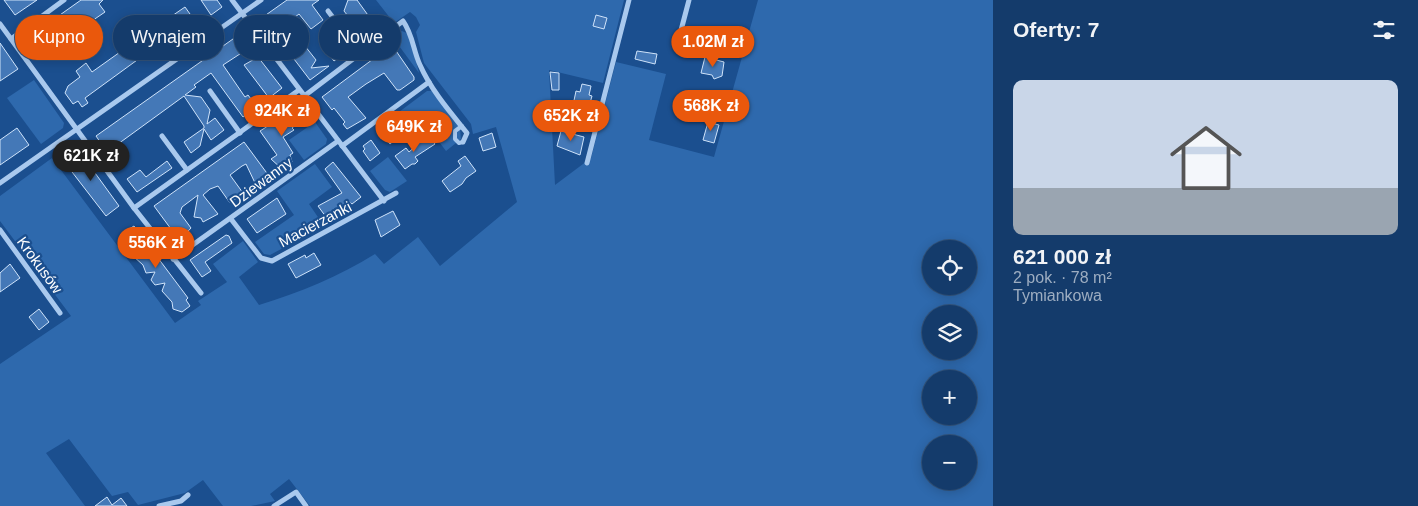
<!DOCTYPE html>
<html lang="pl">
<head>
<meta charset="utf-8">
<style>
  :root { --surface:#143b6b; --page:#214673; --text:#f1f3f6; --muted:#9dadc1; --line:#33557e; --accent:#ea580c }
  body { margin:0; font-family:Arial,sans-serif; background:var(--page); color:var(--text); height:100vh; display:flex; flex-direction:column; font-size:19px; white-space:nowrap }
  * { box-sizing:border-box; margin:0 }
  p { font-size:16px; color:var(--muted) }
  .icon { flex:none; width:28px; height:28px; fill:none; stroke:currentColor; stroke-width:2; stroke-linecap:round; stroke-linejoin:round }
  .map { position:relative; flex:1; overflow:hidden }
  .panel { display:flex; flex-direction:column; background:var(--surface); width:425px }
  .panel>* { flex:none }
  .hud { position:absolute; left:15px; top:15px; width:475px; height:45px; display:flex; gap:10px }
  .fabs { position:absolute; left:922px; top:240px; display:grid; gap:10px }
  .fabs a { display:grid; place-items:center; width:55px; height:55px; border-radius:50%; background:var(--surface); box-shadow:0 2px 12px #0003,0 0 0 1px var(--line); font-size:25px }
  .price { position:absolute; translate:-50% -42px; padding:0 11px; border-radius:18px; background:var(--accent); color:#fff; font-size:16px; line-height:32px; filter:drop-shadow(0 1px 2px #0008) }
  .price::after { content:''; position:absolute; left:50%; top:30px; width:15px; height:11px; margin-left:-8px; background:inherit; clip-path:polygon(0 0,100% 0,50% 100%) }
  .price.selected { background:#222; color:#fff }
  ul { padding:0; list-style:none }
  li { display:grid; align-content:center; gap:10px; height:265px; padding:0 20px }
  li span { display:grid; place-items:center; height:155px; border-radius:10px; color:#555 }
  li>.icon { margin-inline-start:auto }
  span .icon { width:90px; height:90px; fill:#fffc; stroke-width:1 }
  li b { font-size:21px }
  h2 { display:flex; justify-content:space-between; align-items:center; height:60px; padding:0 20px; font-size:21px }
  .chip { padding:0 18px; border-radius:22px; background:var(--surface); box-shadow:0 2px 12px #0003,0 0 0 1px var(--line); font-size:18px; line-height:45px }
  .chip.selected { background:var(--accent); color:#fff }
  main { display:flex; flex:1; min-height:0 }
  .map>svg:first-child { display:block }
</style>
</head>
<body>
<main>
<div class="map">
<svg width="993" height="506" viewBox="0 0 993 506">
  <rect width="100%" height="100%" fill="#1b4f8f"/>
  <g fill="#2e69ad" fill-rule="evenodd">
    <path d="M376 0H624L603 83 549 70 555 185 591 158 616 62 666 74 649 140 714 157 758 0H993V506H310L289 479 270 494 275 501 251 506H223L203 480 185 493 138 505 128 492 112 496 69 439 46 453 85 506H0V364L71 316 0 221V196L52 158 175 323 201 305 198 301 227 282 213 264 243 241 258 262 239 277 259 305C301 292 338 277 375 254L384 264 418 237 440 266 517 202 496 127 473 134 471 124 424 63 416 32 420 25 416 17 410 12 394 23ZM931 249H969V286H931ZM931 314H969V351H931ZM931 379H969V416H931ZM931 444H969V481H931Z"/>
    <path d="M402 31 409 34 419 73 394 39H389Z"/>
    <path d="M34 80 64 123 63 128 41 144 7 98Z"/>
    <path d="M427 91H433L460 128 461 139 446 151 428 127 409 142 391 118Z"/>
    <path d="M315 122 327 139 326 144 304 160 289 140Z"/>
    <path d="M388 157 407 181 390 192 385 190 370 171Z"/>
    <path d="M315 164 332 187 309 204 324 226 270 255 264 254 255 242 294 215 277 191Z"/>
  </g>
  <g fill="#4478b7" stroke="#cfe3fa">
    <path d="M4 0H37L15 15Z"/>
    <path d="M81 0H103L99 4 105 12 64 40 59 33 34 51 26 39Z"/>
    <path d="M201 0H217L222 7 211 15Z"/>
    <path d="M287 0H319L312 5 323 20 311 29 299 14 277 31 272 30 263 17Z"/>
    <path d="M348 0H357L378 29 369 38 365 39 362 36 365 29H357L353 23 355 16H348L344 11Z"/>
    <path d="M185 7 195 21 166 39 163 35 152 43 155 47 85 98 88 103 82 107 78 101 73 104 65 93 68 86 80 77 76 71 86 63 92 72 137 40 133 35 140 30 142 32 149 27 162 15 166 20Z"/>
    <path d="M596 15 607 18 604 29 593 26Z"/>
    <path d="M294 32 316 60 311 68 329 66 310 80 281 42 288 36 284 35Z"/>
    <path d="M240 34 249 47 246 50 223 65 245 97 248 95 257 107 243 117 211 73 194 85 196 87 185 95 201 97 210 110 207 124 215 118 224 130 211 140 204 129 200 146 191 153 184 142 204 128V126L184 96 107 152 96 136Z"/>
    <path d="M334 37 346 52 334 61 322 46Z"/>
    <path d="M0 43 18 69 0 81Z"/>
    <path d="M392 45 414 77V80L400 90H397L384 73 366 84 348 97 366 118 347 129 343 124 345 122 334 108 332 110 322 97Z"/>
    <path d="M637 51 657 54 655 64 635 59Z"/>
    <path d="M258 57 282 88 269 98 244 65Z"/>
    <path d="M705 57 724 62 722 76 714 79 712 75 701 73Z"/>
    <path d="M550 72 559 73V90H552Z"/>
    <path d="M582 84 591 86 589 95 592 96 587 114 572 110 576 91 580 92Z"/>
    <path d="M296 108 303 119 292 128 294 130 283 137 293 153 290 155 292 162 282 169 271 159 277 155 260 131Z"/>
    <path d="M708 122 719 125 714 143 703 140Z"/>
    <path d="M390 126 398 137 390 144 382 133Z"/>
    <path d="M17 128 29 145 0 165V140Z"/>
    <path d="M561 131 584 137 580 155 557 146Z"/>
    <path d="M492 133 496 147 483 151 479 138Z"/>
    <path d="M428 135 435 144 415 157 418 161 415 164H412L405 169 395 156 406 148 409 152Z"/>
    <path d="M371 140 380 153 370 161 363 151 365 149 363 146Z"/>
    <path d="M244 142 269 176 256 185 246 164 242 166 230 175 243 193 230 203 218 186 210 189 203 195 218 214 203 222 201 218 194 217 198 195 182 207 180 213 191 228 177 243 168 231 171 229 154 206Z"/>
    <path d="M75 150 80 156 82 155 119 206 106 216 62 159Z"/>
    <path d="M465 156 476 171 466 178 462 184 450 192 442 181 461 166 458 161Z"/>
    <path d="M167 161 172 168 137 192 127 179 140 170 146 177Z"/>
    <path d="M333 162 361 197 352 204 348 201 326 217 318 206 342 193 325 169Z"/>
    <path d="M277 198 286 214 257 233 247 219Z"/>
    <path d="M393 211 400 225 381 237 375 220Z"/>
    <path d="M134 226 188 298 186 300 190 306 182 312 173 309 172 302 162 291 165 283 155 285 151 280 155 272 146 273 143 265 132 255 136 247 128 246 121 236V234Z"/>
    <path d="M226 235 229 236 232 243 205 262 211 271 202 277 190 260Z"/>
    <path d="M314 253 321 265 296 278 288 264 305 255 306 258Z"/>
    <path d="M10 264 20 278 0 292V273Z"/>
    <path d="M39 309 49 322 39 330 29 317Z"/>
    <path d="M107 497 112 505 121 498 127 506H95Z"/>
  </g>
  <g fill="none" stroke-linecap="round" stroke-linejoin="round">
    <path stroke="#a9c9ee" stroke-width="4" d="M462 126 455 131V139L459 143 463 142"/>
    <g stroke="#a9c9ee" stroke-width="5">
      <path d="M64 0 11 39 134 208 201 293"/>
      <path d="M232 0 384 201"/>
      <path d="M328 11 360 53"/>
      <path d="M0 24 11 39"/>
      <path d="M679 38 689 0"/>
      <path d="M210 91 240 133"/>
      <path d="M303 97 403 21C413 35 413 50 420 65 431 90 450 112 467 133L463 142"/>
      <path d="M162 136 187 170"/>
      <path d="M342 146 429 82"/>
      <path d="M587 163 629 0"/>
      <path d="M0 183 261 0"/>
      <path d="M134 208 299 90"/>
      <path d="M231 219 261 258 272 261 396 193"/>
      <path d="M0 230 60 313"/>
      <path d="M173 259 338 141"/>
      <path d="M159 506 181 501 188 495"/>
      <path d="M274 506 296 492 306 506"/>
    </g>
  </g>
  <g text-anchor="middle" dominant-baseline="central" stroke-width="4.5" stroke-linejoin="round" paint-order="stroke">
    <g font-size="15" fill="#fff" stroke="#1b4f8f">
      <text transform="translate(261 182) rotate(-36)">Dziewanny</text>
      <text transform="translate(315 224) rotate(-28)">Macierzanki</text>
      <text transform="translate(40 265) rotate(54)">Krokusów</text>
    </g>
  </g>
</svg>
<div class="fabs">
<a><svg class="icon" aria-label="locate" viewBox="0 0 24 24"><circle cx="12" cy="12" r="6"/><path d="M12 2v4M12 18v4M2 12h4M18 12h4"/></svg></a>
<a><svg class="icon" aria-label="layers" viewBox="0 0 24 24"><path d="M12 4l9 5-9 5-9-5zM3 14l9 5 9-5"/></svg></a>
<a>+</a>
<a>−</a>
</div>
<b class="price" style="left:713px;top:68px">1.02M zł</b>
<b class="price" style="left:711px;top:132px">568K zł</b>
<b class="price" style="left:282px;top:137px">924K zł</b>
<b class="price" style="left:571px;top:142px">652K zł</b>
<b class="price" style="left:414px;top:153px">649K zł</b>
<b class="price selected" style="left:91px;top:182px">621K zł</b>
<b class="price" style="left:156px;top:269px">556K zł</b>
<div class="hud">
<a class="chip selected">Kupno</a>
<a class="chip">Wynajem</a>
<a class="chip">Filtry</a>
<a class="chip">Nowe</a>
</div>
</div>
<section class="panel">
<h2>Oferty: 7<svg class="icon" aria-label="filters" viewBox="0 0 24 24"><path d="M4 7h16M4 17h16"/><circle cx="9" cy="7" r="2"/><circle cx="15" cy="17" r="2"/></svg></h2>
<ul>
<li><span style="background:linear-gradient(#c9d6e8 70%,#9aa5b1 0)"><svg class="icon" aria-label="home" viewBox="0 0 24 24"><path d="M3 11l9-7 9 7M6 9v11h12V9"/></svg></span><div><b>621 000 zł</b><p>2 pok. · 78 m²</p><p>Tymiankowa</p></div></li>
</ul>
</section>
</main>
</body>
</html>
